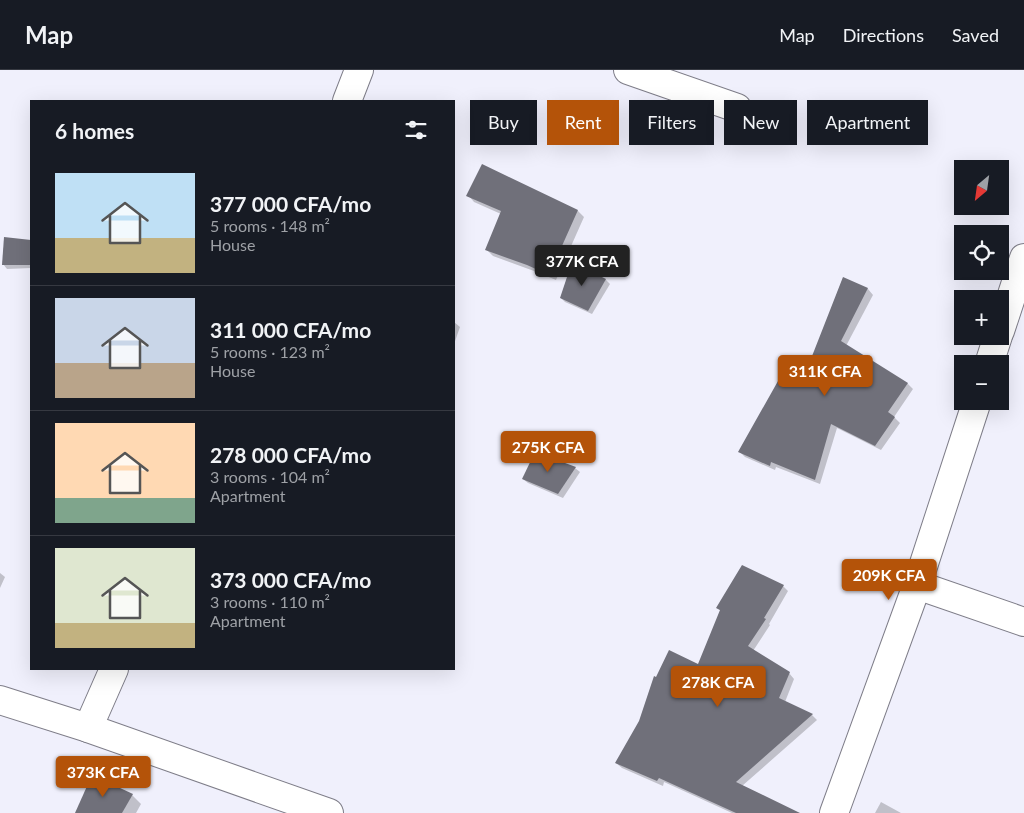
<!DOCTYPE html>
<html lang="en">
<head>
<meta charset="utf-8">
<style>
  :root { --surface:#171b24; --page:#20242c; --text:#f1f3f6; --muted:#9ea1a6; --line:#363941; --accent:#b45309 }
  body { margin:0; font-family:Lato,sans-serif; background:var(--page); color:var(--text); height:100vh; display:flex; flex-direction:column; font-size:19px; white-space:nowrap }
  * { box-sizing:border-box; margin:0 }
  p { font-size:16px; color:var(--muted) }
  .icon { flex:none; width:28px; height:28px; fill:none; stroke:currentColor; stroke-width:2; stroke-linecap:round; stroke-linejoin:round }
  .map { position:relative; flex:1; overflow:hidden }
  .panel { position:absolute; left:30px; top:30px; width:425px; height:570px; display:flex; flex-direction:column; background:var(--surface); border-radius:0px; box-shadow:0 5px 20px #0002 }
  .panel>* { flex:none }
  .top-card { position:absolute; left:470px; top:30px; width:475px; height:45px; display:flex; gap:10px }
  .needle { width:32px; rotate:209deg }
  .fabs { position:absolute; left:954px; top:90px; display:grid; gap:10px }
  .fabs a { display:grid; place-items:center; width:55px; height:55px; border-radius:0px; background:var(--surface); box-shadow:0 5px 20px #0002; font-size:25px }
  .price { position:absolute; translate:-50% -42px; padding:0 11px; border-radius:5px; background:var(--accent); color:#fff; font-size:16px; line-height:32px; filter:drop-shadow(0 1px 2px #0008) }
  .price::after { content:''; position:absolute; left:50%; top:30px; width:15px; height:11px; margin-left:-8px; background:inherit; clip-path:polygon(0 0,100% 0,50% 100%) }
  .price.selected { background:#222; color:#fff }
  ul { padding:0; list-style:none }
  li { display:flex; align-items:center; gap:15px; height:125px; padding:0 25px }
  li+li { border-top:1px solid var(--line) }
  li span { display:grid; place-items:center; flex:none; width:140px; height:100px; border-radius:0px; color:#555 }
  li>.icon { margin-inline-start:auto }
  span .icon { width:60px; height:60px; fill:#fffc; stroke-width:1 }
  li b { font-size:21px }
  h2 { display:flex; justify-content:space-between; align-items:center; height:60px; padding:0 25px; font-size:21px }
  .chip { padding:0 18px; border-radius:0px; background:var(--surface); box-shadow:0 5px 20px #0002; font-size:18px; line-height:45px }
  .chip.selected { background:var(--accent); color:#fff }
  header { display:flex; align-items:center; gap:30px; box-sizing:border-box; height:70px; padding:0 25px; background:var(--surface); border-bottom:1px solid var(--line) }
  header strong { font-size:24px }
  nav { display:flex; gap:28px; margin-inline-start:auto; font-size:18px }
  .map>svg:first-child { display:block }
</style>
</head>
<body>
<header>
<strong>Map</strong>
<nav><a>Map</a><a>Directions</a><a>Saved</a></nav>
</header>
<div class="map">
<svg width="1024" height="743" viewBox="0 0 1024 743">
  <rect width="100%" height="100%" fill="#f0f0fc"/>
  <g fill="#0003">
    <path d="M468 125 578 141 584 147 556 210 534 201 493 186 487 180 501 144 474 132Z"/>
    <path d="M5 168 31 171V198L7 199 3 194Z"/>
    <path d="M572 193 606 210 610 214 592 244 565 232 561 228Z"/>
    <path d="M843 208 868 219 873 225 846 276 908 314 913 319 894 347 900 353 881 380 837 358 820 414 776 397 775 400 745 387 740 382 806 305Z"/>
    <path d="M454 252 460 257 454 274Z"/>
    <path d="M535 384 575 398 580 402 563 428 528 413 523 409Z"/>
    <path d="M0 503 5 507 0 518Z"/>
    <path d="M783 516 788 521 769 554 770 555 753 581 789 603 794 609 785 632 812 645 817 650 742 716 783 743H732L664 712 663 716 622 698 616 693 699 596 721 541 717 538Z"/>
    <path d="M132 725 141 734 136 743H82Z"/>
    <path d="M881 732 901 743H875Z"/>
  </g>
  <g fill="#70707a">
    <path d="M482 94 578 140 549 205 527 195 485 180 501 141 466 126Z"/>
    <path d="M4 167 31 170V195H2Z"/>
    <path d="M572 192 606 209 588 241 560 228Z"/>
    <path d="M843 207 868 218 841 271 908 313 888 342 895 347 875 376 831 354 815 410 771 392 770 396 738 382 787 295 805 304Z"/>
    <path d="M535 382 576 397 558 424 522 409Z"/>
    <path d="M742 495 784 515 764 548 766 549 748 576 790 602 779 628 813 644 736 712 800 743H736L659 708 657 711 615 693 639 651 654 606 656 607 669 580 698 594 720 540 716 538Z"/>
    <path d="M92 705 133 724 122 743H75Z"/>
  </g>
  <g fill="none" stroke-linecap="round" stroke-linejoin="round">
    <g stroke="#7e7d88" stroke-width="30">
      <g id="minor">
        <path d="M628 0 737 38"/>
        <path d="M347 31 359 0"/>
        <path d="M1000 261 1024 188"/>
        <path d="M989 294 998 266"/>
        <path d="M917 515 1024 552"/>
        <path d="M0 630 88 658 329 743"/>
        <path d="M88 658 114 599"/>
        <path d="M834 743 917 515 977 331"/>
      </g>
    </g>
    <use href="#minor" stroke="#fff" stroke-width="28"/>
  </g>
</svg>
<div class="fabs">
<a><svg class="needle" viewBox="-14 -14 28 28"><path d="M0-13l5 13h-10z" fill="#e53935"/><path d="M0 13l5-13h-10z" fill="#9ea1a6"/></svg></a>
<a><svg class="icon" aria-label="locate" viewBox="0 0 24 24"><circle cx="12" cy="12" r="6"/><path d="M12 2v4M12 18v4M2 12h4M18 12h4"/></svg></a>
<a>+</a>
<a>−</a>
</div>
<b class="price selected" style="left:582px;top:217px">377K CFA</b>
<b class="price" style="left:825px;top:327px">311K CFA</b>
<b class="price" style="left:548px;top:403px">275K CFA</b>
<b class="price" style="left:889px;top:531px">209K CFA</b>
<b class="price" style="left:718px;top:638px">278K CFA</b>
<b class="price" style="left:103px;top:728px">373K CFA</b>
<div class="top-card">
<a class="chip">Buy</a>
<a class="chip selected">Rent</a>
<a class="chip">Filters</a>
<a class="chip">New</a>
<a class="chip">Apartment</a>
</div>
<section class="panel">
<h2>6 homes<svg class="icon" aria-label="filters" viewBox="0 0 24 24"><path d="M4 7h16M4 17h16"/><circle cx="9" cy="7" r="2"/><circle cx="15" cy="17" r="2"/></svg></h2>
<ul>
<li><span style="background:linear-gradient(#bfe0f5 65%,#c2b280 0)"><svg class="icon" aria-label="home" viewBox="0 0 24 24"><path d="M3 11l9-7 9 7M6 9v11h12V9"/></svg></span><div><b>377 000 CFA/mo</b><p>5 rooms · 148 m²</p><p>House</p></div></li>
<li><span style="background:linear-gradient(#c9d6e8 65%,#b9a48a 0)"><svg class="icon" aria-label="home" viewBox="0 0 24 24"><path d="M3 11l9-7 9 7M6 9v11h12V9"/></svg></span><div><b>311 000 CFA/mo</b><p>5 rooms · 123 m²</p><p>House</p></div></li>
<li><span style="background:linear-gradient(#ffd9b3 75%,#7fa58c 0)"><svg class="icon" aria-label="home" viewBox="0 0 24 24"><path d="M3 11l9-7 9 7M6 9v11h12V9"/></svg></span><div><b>278 000 CFA/mo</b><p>3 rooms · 104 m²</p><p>Apartment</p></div></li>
<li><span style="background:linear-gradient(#dfe7d0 75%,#c2b280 0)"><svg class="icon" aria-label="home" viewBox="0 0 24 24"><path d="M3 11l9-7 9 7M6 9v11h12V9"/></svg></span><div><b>373 000 CFA/mo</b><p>3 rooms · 110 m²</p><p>Apartment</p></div></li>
</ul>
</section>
</div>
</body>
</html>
